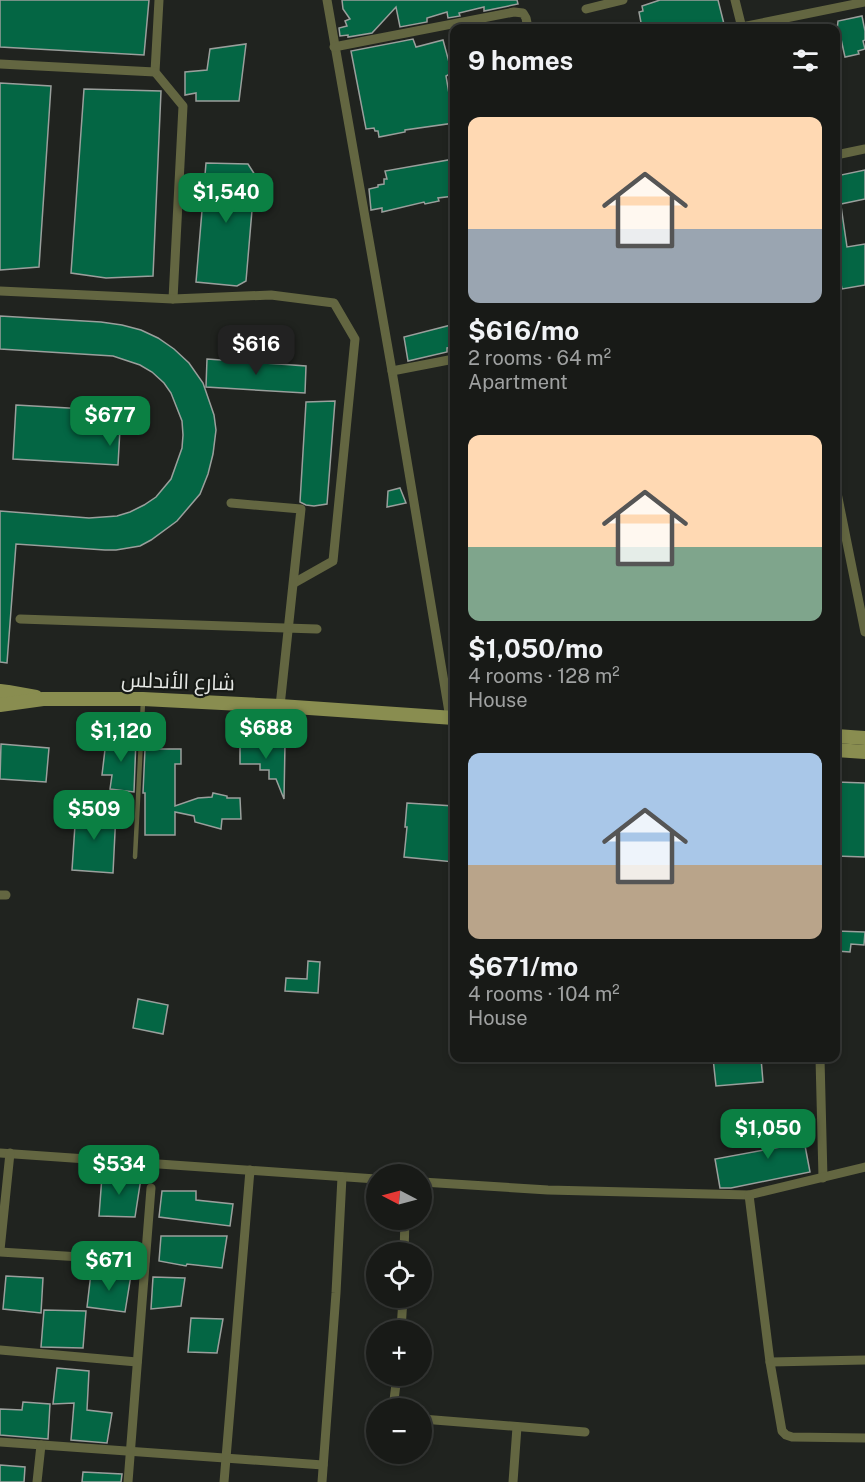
<!DOCTYPE html>
<html lang="en">
<head>
<meta charset="utf-8">
<style>
  :root { --surface:#181a17; --page:#252724; --text:#f1f3f6; --muted:#9fa1a1; --line:#363836; --accent:#0b8043 }
  body { margin:0; font-family:"Public Sans",Cairo,sans-serif; background:var(--page); color:var(--text); height:100vh; display:flex; flex-direction:column; font-size:22px; white-space:nowrap }
  * { box-sizing:border-box; margin:0 }
  p { font-size:20px; color:var(--muted) }
  .icon { flex:none; width:33px; height:33px; fill:none; stroke:currentColor; stroke-width:2; stroke-linecap:round; stroke-linejoin:round }
  .map { position:relative; flex:1; overflow:hidden }
  .panel { position:absolute; left:450px; top:24px; width:390px; height:1038px; display:flex; flex-direction:column; background:var(--surface); border-radius:12px; box-shadow:0 3px 9px #0003,0 0 0 2px var(--line) }
  .panel>* { flex:none }
  .needle { width:39px; rotate:276deg }
  .controls { position:absolute; left:366px; top:1164px; display:grid; gap:12px }
  .controls a { display:grid; place-items:center; width:66px; height:66px; border-radius:50%; background:var(--surface); box-shadow:0 3px 9px #0003,0 0 0 2px var(--line); font-size:30px }
  .price { position:absolute; translate:-50% -51px; padding:0 14px; border-radius:12px; background:var(--accent); color:#fff; font-size:20px; line-height:39px; filter:drop-shadow(0 2px 3px #0008) }
  .price::after { content:''; position:absolute; left:50%; top:36px; width:18px; height:14px; margin-left:-9px; background:inherit; clip-path:polygon(0 0,100% 0,50% 100%) }
  .price.current { background:#222; color:#fff }
  ul { padding:0; list-style:none }
  li { display:grid; align-content:center; gap:12px; height:318px; padding:0 18px }
  li span { display:grid; place-items:center; height:186px; border-radius:12px; color:#555 }
  li>.icon { margin-inline-start:auto }
  span .icon { width:108px; height:108px; fill:#fffc; stroke-width:1 }
  li b { font-size:26px }
  h2 { display:flex; justify-content:space-between; align-items:center; height:72px; padding:0 18px; font-size:26px }
  .map>svg:first-child { display:block }
</style>
</head>
<body>
<div class="map">
<svg width="865" height="1482" viewBox="0 0 865 1482">
  <rect width="100%" height="100%" fill="#20231f"/>
  <g fill="#046644" stroke="#9a9f9c" stroke-width="1.5">
    <path d="M0 0H149L144 55 0 47Z"/>
    <path d="M342 0H517L518 4 484 11V7L459 13 460 16 448 18 447 12 427 18V22L400 27 396 7 372 33 348 37V35L340 36 339 28 347 26 345 21 350 19 343 9Z"/>
    <path d="M660 0H718L725 28H642L639 12 643 11 642 6Z"/>
    <path d="M862 16 865 31V40L863 41 865 49 858 51 859 54 845 57 841 39 836 40 838 21Z"/>
    <path d="M413 39 416 47 443 40 452 73 446 76 454 123 405 130V132L379 137 378 131H375L374 128 366 129 351 51Z"/>
    <path d="M246 44 239 101H196V93L185 95V72L207 70 210 49Z"/>
    <path d="M0 83 51 86 39 267 0 270Z"/>
    <path d="M84 89 161 91 153 276 106 278 71 273Z"/>
    <path d="M454 159V196L438 198 439 201 425 204 424 202 382 212V208L371 210 369 189 378 187V185L384 184V179H387L385 171Z"/>
    <path d="M206 163 248 164 255 175 246 281 237 286 196 282Z"/>
    <path d="M865 170V199L836 205V176Z"/>
    <path d="M836 206H841L847 247 865 244V285L842 289 841 284 836 285Z"/>
    <path d="M0 316 101 322 122 325 141 330 158 338 174 349 189 363 203 383 214 415 216 430 213 454 208 474 200 494 177 521 151 540 140 546 116 550H105L16 544 7 663 0 662V511L89 518 117 516 130 512 144 505 156 497 171 479 182 448 183 435 182 421 171 393 164 383 152 372 140 365 113 356 0 349Z"/>
    <path d="M451 325 452 329H454V347L447 348V352L408 361 404 337Z"/>
    <path d="M207 359 306 366 305 393 206 387Z"/>
    <path d="M335 401 327 504 314 506 306 505 300 502 306 402Z"/>
    <path d="M16 405 121 411 118 465 13 459Z"/>
    <path d="M400 488 406 503 387 507 388 491Z"/>
    <path d="M111 736 136 739 134 792 110 789 112 775H102L106 741 111 743Z"/>
    <path d="M240 743 285 744 284 799 276 779H269V770H260V764H240Z"/>
    <path d="M1 744 49 748 46 782 0 779Z"/>
    <path d="M145 749H181V764H175V806L198 798 212 797 213 793 227 796V798H240L241 819H222L221 829 195 822 194 816 175 812V835H145V793H143Z"/>
    <path d="M836 782 865 783V857L836 856Z"/>
    <path d="M407 803 454 806V862L404 857 407 827H405Z"/>
    <path d="M76 810 116 812 113 873 72 870Z"/>
    <path d="M836 931 865 932 864 945 851 944 850 952 836 951Z"/>
    <path d="M308 961 320 962 318 993 285 991 286 978 307 979Z"/>
    <path d="M138 999 168 1005 163 1034 133 1028Z"/>
    <path d="M713 1058H761L763 1082 716 1086Z"/>
    <path d="M805 1117 808 1134 803 1135 810 1172 731 1188H720L715 1159 786 1146 782 1121Z"/>
    <path d="M102 1176 141 1178 135 1217 99 1216Z"/>
    <path d="M162 1191H196V1200L233 1204 230 1226 159 1217Z"/>
    <path d="M161 1236H227L222 1268 187 1264 186 1266 159 1261Z"/>
    <path d="M91 1273 131 1275 125 1312 87 1307Z"/>
    <path d="M6 1276 43 1278 41 1313 3 1309Z"/>
    <path d="M153 1277 185 1278 181 1306 151 1309Z"/>
    <path d="M44 1310 86 1311 83 1348 41 1347Z"/>
    <path d="M191 1318 223 1319 217 1353 188 1352Z"/>
    <path d="M57 1368 89 1371 87 1410 112 1413 107 1443 71 1440 74 1403 53 1404Z"/>
    <path d="M23 1402 50 1404 48 1439 0 1435V1409L22 1410Z"/>
    <path d="M0 1465 25 1467 24 1482H0Z"/>
    <path d="M83 1472 122 1474 121 1482H82Z"/>
  </g>
  <g fill="none" stroke-linecap="round" stroke-linejoin="round">
    <path stroke="#636641" stroke-width="4.5" d="M135 857 143 702"/>
    <g stroke="#636641" stroke-width="9">
      <path d="M159 0 155 72 183 106 173 299"/>
      <path d="M327 0 392 371 450 718"/>
      <path d="M735 0 742 28"/>
      <path d="M586 9 623 0"/>
      <path d="M742 27 865 2"/>
      <path d="M334 47 514 12 523 13 526 18 528 28"/>
      <path d="M0 64 155 72"/>
      <path d="M836 155 865 149"/>
      <path d="M0 291 173 299 271 295 334 303 355 339 333 561 294 583"/>
      <path d="M392 371 454 359"/>
      <path d="M836 488 865 632"/>
      <path d="M231 503 301 509 280 706"/>
      <path d="M20 619 317 629"/>
      <path d="M0 895H6"/>
      <path d="M820 1058 823 1178"/>
      <path d="M0 1153 376 1179"/>
      <path d="M422 1182 548 1190 749 1195 865 1167"/>
      <path d="M749 1195 770 1362 782 1431 786 1435 792 1437 865 1438"/>
      <path d="M0 1250 10 1153"/>
      <path d="M0 1252 145 1261"/>
      <path d="M404 1252 405 1220"/>
      <path d="M401 1330 403 1298"/>
      <path d="M0 1350 137 1362"/>
      <path d="M770 1362 865 1360"/>
      <path d="M393 1408 397 1376"/>
      <path d="M422 1419 585 1432"/>
      <path d="M0 1442 323 1465"/>
      <path d="M37 1482 41 1445"/>
      <path d="M128 1482 151 1188"/>
      <path d="M224 1482 250 1170"/>
      <path d="M322 1482 336 1293 342 1177"/>
      <path d="M513 1482 517 1427"/>
    </g>
    <g stroke="#898d50" stroke-width="14">
      <path d="M0 691 8 692 36 697"/>
      <path d="M0 705 43 699H143L280 706 454 718"/>
      <path d="M836 736 865 738"/>
      <path d="M836 750 865 752"/>
    </g>
  </g>
  <g text-anchor="middle" dominant-baseline="central" stroke-width="4.5" stroke-linejoin="round" paint-order="stroke">
    <g font-size="21" fill="#e5e7e4" stroke="#171a16">
      <text transform="translate(178 681) rotate(2)">شارع الأندلس</text>
    </g>
  </g>
</svg>
<div class="controls">
<a><svg class="needle" viewBox="-14 -14 28 28"><path d="M0-13l5 13h-10z" fill="#e53935"/><path d="M0 13l5-13h-10z" fill="#9fa1a1"/></svg></a>
<a><svg class="icon" aria-label="locate" viewBox="0 0 24 24"><circle cx="12" cy="12" r="6"/><path d="M12 2v4M12 18v4M2 12h4M18 12h4"/></svg></a>
<a>+</a>
<a>−</a>
</div>
<b class="price" style="left:226px;top:224px">$1,540</b>
<b class="price current" style="left:256px;top:376px">$616</b>
<b class="price" style="left:110px;top:447px">$677</b>
<b class="price" style="left:266px;top:760px">$688</b>
<b class="price" style="left:121px;top:763px">$1,120</b>
<b class="price" style="left:94px;top:841px">$509</b>
<b class="price" style="left:768px;top:1160px">$1,050</b>
<b class="price" style="left:119px;top:1196px">$534</b>
<b class="price" style="left:109px;top:1292px">$671</b>
<section class="panel">
<h2>9 homes<svg class="icon" aria-label="filters" viewBox="0 0 24 24"><path d="M4 7h16M4 17h16"/><circle cx="9" cy="7" r="2"/><circle cx="15" cy="17" r="2"/></svg></h2>
<ul>
<li><span style="background:linear-gradient(#ffd9b3 60%,#9aa5b1 0)"><svg class="icon" aria-label="home" viewBox="0 0 24 24"><path d="M3 11l9-7 9 7M6 9v11h12V9"/></svg></span><div><b>$616/mo</b><p>2 rooms · 64 m²</p><p>Apartment</p></div></li>
<li><span style="background:linear-gradient(#ffd9b3 60%,#7fa58c 0)"><svg class="icon" aria-label="home" viewBox="0 0 24 24"><path d="M3 11l9-7 9 7M6 9v11h12V9"/></svg></span><div><b>$1,050/mo</b><p>4 rooms · 128 m²</p><p>House</p></div></li>
<li><span style="background:linear-gradient(#a9c7e8 60%,#b9a48a 0)"><svg class="icon" aria-label="home" viewBox="0 0 24 24"><path d="M3 11l9-7 9 7M6 9v11h12V9"/></svg></span><div><b>$671/mo</b><p>4 rooms · 104 m²</p><p>House</p></div></li>
</ul>
</section>
</div>
</body>
</html>
